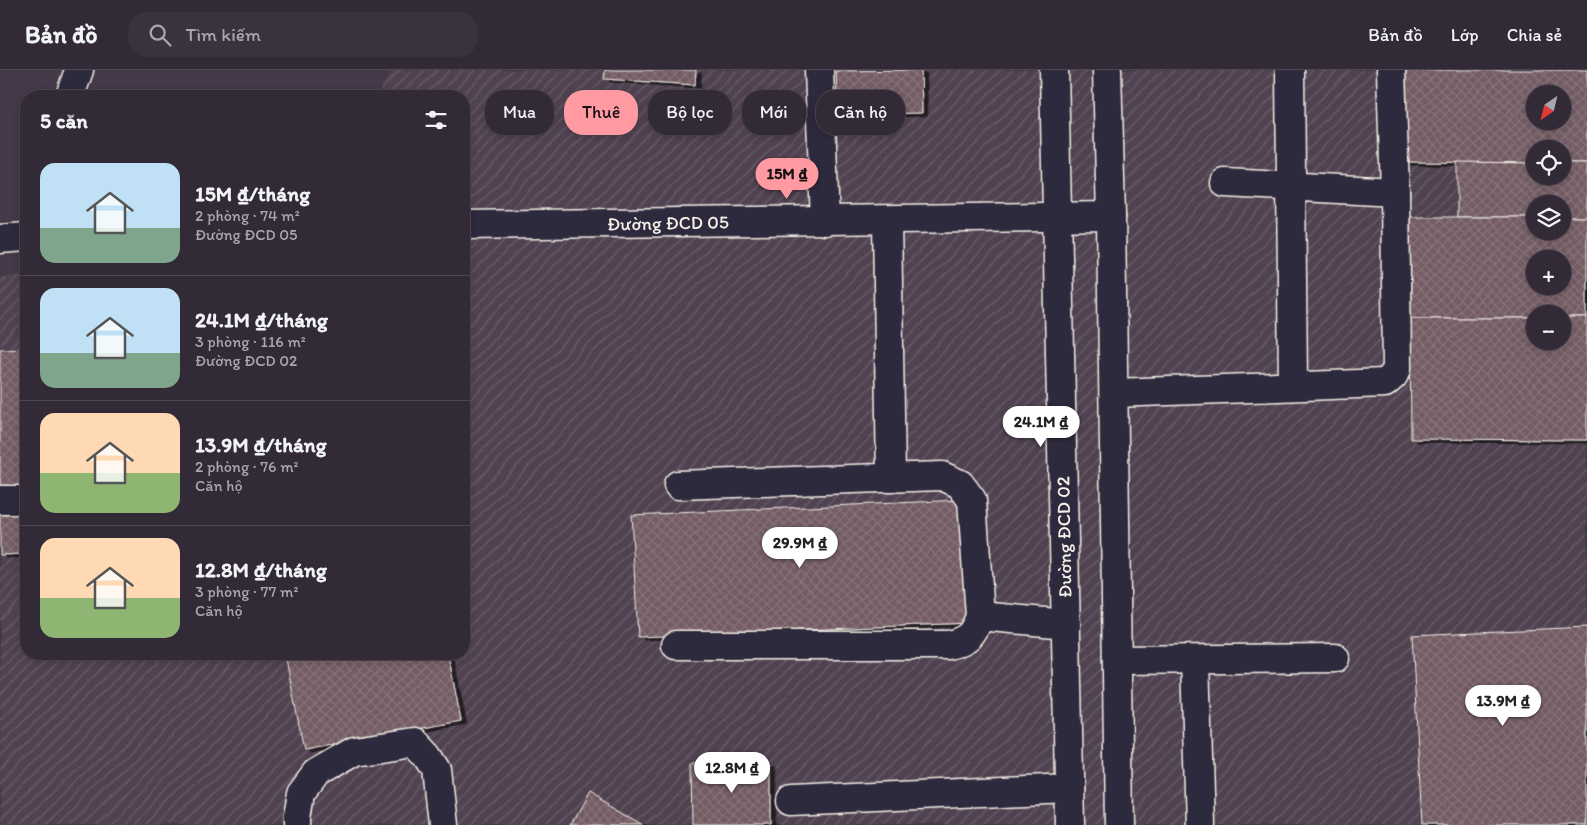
<!DOCTYPE html>
<html lang="vi">
<head>
<meta charset="utf-8">
<style>
  :root { --surface:#322b37; --page:#3a333f; --text:#f1f3f6; --muted:#a8a7ad; --line:#4d4752; --accent:#ff9aa2 }
  body { margin:0; font-family:Itim,sans-serif; background:var(--page); color:var(--text); height:100vh; display:flex; flex-direction:column; font-size:19px; white-space:nowrap }
  * { box-sizing:border-box; margin:0 }
  p { font-size:16px; color:var(--muted) }
  .icon { flex:none; width:28px; height:28px; fill:none; stroke:currentColor; stroke-width:2; stroke-linecap:round; stroke-linejoin:round }
  .map { position:relative; flex:1; overflow:hidden }
  .sheet { position:absolute; left:20px; top:20px; width:450px; height:570px; display:flex; flex-direction:column; background:var(--surface); border-radius:20px; box-shadow:0 2px 8px #0003,0 0 0 1px var(--line) }
  .sheet>* { flex:none }
  .hud { position:absolute; left:485px; top:20px; width:475px; height:45px; display:flex; gap:10px }
  .needle { width:32px; rotate:215deg }
  .buttons { position:absolute; left:1526px; top:15px; display:grid; gap:10px }
  .buttons a { display:grid; place-items:center; width:45px; height:45px; border-radius:50%; background:var(--surface); box-shadow:0 2px 8px #0003,0 0 0 1px var(--line); font-size:25px }
  .price { position:absolute; translate:-50% -42px; padding:0 11px; border-radius:18px; background:#fff; color:#222; font-size:16px; line-height:32px; filter:drop-shadow(0 1px 2px #0008) }
  .price::after { content:''; position:absolute; left:50%; top:30px; width:15px; height:11px; margin-left:-8px; background:inherit; clip-path:polygon(0 0,100% 0,50% 100%) }
  .price.active { background:var(--accent); color:#111 }
  ul { padding:0; list-style:none }
  li { display:flex; align-items:center; gap:15px; height:125px; padding:0 20px }
  li+li { border-top:1px solid var(--line) }
  li span { display:grid; place-items:center; flex:none; width:140px; height:100px; border-radius:15px; color:#555 }
  li>.icon { margin-inline-start:auto }
  span .icon { width:60px; height:60px; fill:#fffc; stroke-width:1 }
  li b { font-size:21px }
  h2 { display:flex; justify-content:space-between; align-items:center; height:60px; padding:0 20px; font-size:21px }
  .tag { padding:0 18px; border-radius:20px; background:var(--surface); box-shadow:0 2px 8px #0003,0 0 0 1px var(--line); font-size:18px; line-height:45px }
  .tag.active { background:var(--accent); color:#111 }
  header { display:flex; align-items:center; gap:30px; box-sizing:border-box; height:70px; padding:0 25px; background:var(--surface); border-bottom:1px solid var(--line) }
  header strong { font-size:24px }
  nav { display:flex; gap:28px; margin-inline-start:auto; font-size:18px }
  .search { width:350px; height:45px; background:var(--page); display:flex; align-items:center; gap:12px; box-sizing:border-box; padding:0 18px; border-radius:20px; color:var(--muted); font-size:19px }
  .map>svg:first-child { display:block }
</style>
</head>
<body>
<header>
<strong>Bản đồ</strong>
<div class="search"><svg class="icon" aria-label="search" viewBox="0 0 24 24"><circle cx="10" cy="10" r="6"/><path d="M15 15l6 6"/></svg>Tìm kiếm</div>
<nav><a>Bản đồ</a><a>Lớp</a><a>Chia sẻ</a></nav>
</header>
<div class="map">
<svg width="1587" height="755" viewBox="0 0 1587 755">
  <defs>
    <pattern id="industrial-furrows" width="10" height="10" patternUnits="userSpaceOnUse" patternTransform="scale(1.25)"><rect width="10" height="10" fill="#514351"/><path d="M-1 1l2-2M0 10L10 0M9 11l2-2" fill="none" stroke="#6b5f6a"/></pattern>
    <pattern id="building-cross-hatch" width="8" height="8" patternUnits="userSpaceOnUse" patternTransform="scale(1.25)"><rect width="8" height="8" fill="#735b64"/><path d="M0 0l8 8M0 8l8-8" fill="none" stroke="#88737a"/></pattern>
    <filter id="shadow"><feDropShadow dx="5.5" dy="3" stdDeviation="0" flood-color="#0009"/></filter>
  </defs>
  <rect width="100%" height="100%" fill="#433949"/>
  <filter id="ink" filterUnits="userSpaceOnUse"><feTurbulence type="fractalNoise" baseFrequency=".02" numOctaves="2"/><feDisplacementMap in="SourceGraphic" scale="10" xChannelSelector="R" yChannelSelector="G"/><feConvolveMatrix kernelMatrix="1 2 1 2 8 2 1 2 1" color-interpolation-filters="sRGB"/></filter>
  <g filter="url(#ink)">
    <path fill="url(#industrial-furrows)" fill-rule="evenodd" d="M392 0H1587V755H0V207L26 205V584H464V26H377ZM1535 24H1562V51H1535ZM1535 79H1562V106H1535ZM1535 134H1562V161H1535ZM1535 189H1562V216H1535ZM1535 244H1562V271H1535Z"/>
    <g fill="url(#building-cross-hatch)" stroke="#f4f1e8" fill-rule="evenodd" filter="url(#shadow)">
      <path d="M605 0H696L695 15 604 9Z"/>
      <path d="M921 0 922 43 838 45 836 1Z"/>
      <path d="M1402 0H1587V93H1562V79H1535V93L1403 92ZM1535 24H1562V51H1535Z"/>
      <path d="M1457 92 1535 93V106H1562V93H1587V147H1562V134H1535V147H1457Z"/>
      <path d="M1410 147H1535V161H1562V147H1587V248H1562V244H1535V248H1410ZM1535 189H1562V216H1535Z"/>
      <path d="M1410 248H1535V271H1562V248H1587V370L1411 369Z"/>
      <path d="M26 278V484L0 485V279Z"/>
      <path d="M962 430 969 553 638 567 631 445Z"/>
      <path d="M1587 557V755H1422L1412 565Z"/>
      <path d="M285 584H448L461 651 304 680Z"/>
      <path d="M692 693H771V755H693Z"/>
      <path d="M588 723 644 755H570Z"/>
    </g>
    <g fill="none" stroke-linecap="round" stroke-linejoin="round">
      <g stroke="#f4f1e8" stroke-width="31">
        <g id="minor">
          <path d="M819 0 825 151"/>
          <path d="M1054 0 1070 755"/>
          <path d="M1107 0 1111 146 1119 755"/>
          <path d="M1290 0 1293 315"/>
          <path d="M70 26 79 0"/>
          <path d="M1225 113 1395 122"/>
          <path d="M887 150 891 408"/>
          <path d="M464 155 1111 146"/>
          <path d="M0 169 26 167"/>
          <path d="M1114 323 1385 313 1393 306 1397 299 1395 122 1391 0"/>
          <path d="M0 430H26"/>
          <path d="M980 546 1066 554"/>
          <path d="M676 575H949C968 570 973 565 980 546L972 430 960 414 942 406 678 415"/>
          <path d="M1117 590 1335 588"/>
          <path d="M1195 590 1200 755"/>
          <path d="M791 731 1069 718"/>
          <path d="M297 755V747L301 723 316 703 354 681 415 672 428 686 437 700 443 755"/>
        </g>
      </g>
      <use href="#minor" stroke="#2f2a3d" stroke-width="28"/>
    </g>
  </g>
  <g text-anchor="middle" dominant-baseline="central" stroke-width="4" stroke-linejoin="round" paint-order="stroke">
    <g font-size="19" fill="#f4f1e8" stroke="#2f2a3d">
      <text transform="translate(668 153) rotate(-1)">Đường ĐCD 05</text>
      <text transform="translate(1064 467) rotate(-91)">Đường ĐCD 02</text>
    </g>
  </g>
</svg>
<div class="buttons">
<a><svg class="needle" viewBox="-14 -14 28 28"><path d="M0-13l5 13h-10z" fill="#e53935"/><path d="M0 13l5-13h-10z" fill="#a8a7ad"/></svg></a>
<a><svg class="icon" aria-label="locate" viewBox="0 0 24 24"><circle cx="12" cy="12" r="6"/><path d="M12 2v4M12 18v4M2 12h4M18 12h4"/></svg></a>
<a><svg class="icon" aria-label="layers" viewBox="0 0 24 24"><path d="M12 4l9 5-9 5-9-5zM3 14l9 5 9-5"/></svg></a>
<a>+</a>
<a>−</a>
</div>
<b class="price active" style="left:787px;top:130px">15M ₫</b>
<b class="price" style="left:1041px;top:378px">24.1M ₫</b>
<b class="price" style="left:800px;top:499px">29.9M ₫</b>
<b class="price" style="left:1503px;top:657px">13.9M ₫</b>
<b class="price" style="left:732px;top:724px">12.8M ₫</b>
<div class="hud">
<a class="tag">Mua</a>
<a class="tag active">Thuê</a>
<a class="tag">Bộ lọc</a>
<a class="tag">Mới</a>
<a class="tag">Căn hộ</a>
</div>
<section class="sheet">
<h2>5 căn<svg class="icon" aria-label="filters" viewBox="0 0 24 24"><path d="M4 7h16M4 17h16"/><circle cx="9" cy="7" r="2"/><circle cx="15" cy="17" r="2"/></svg></h2>
<ul>
<li><span style="background:linear-gradient(#bfe0f5 65%,#7fa58c 0)"><svg class="icon" aria-label="home" viewBox="0 0 24 24"><path d="M3 11l9-7 9 7M6 9v11h12V9"/></svg></span><div><b>15M ₫/tháng</b><p>2 phòng · 74 m²</p><p>Đường ĐCD 05</p></div></li>
<li><span style="background:linear-gradient(#bfe0f5 65%,#7fa58c 0)"><svg class="icon" aria-label="home" viewBox="0 0 24 24"><path d="M3 11l9-7 9 7M6 9v11h12V9"/></svg></span><div><b>24.1M ₫/tháng</b><p>3 phòng · 116 m²</p><p>Đường ĐCD 02</p></div></li>
<li><span style="background:linear-gradient(#ffd9b3 60%,#8fb573 0)"><svg class="icon" aria-label="home" viewBox="0 0 24 24"><path d="M3 11l9-7 9 7M6 9v11h12V9"/></svg></span><div><b>13.9M ₫/tháng</b><p>2 phòng · 76 m²</p><p>Căn hộ</p></div></li>
<li><span style="background:linear-gradient(#ffd9b3 60%,#8fb573 0)"><svg class="icon" aria-label="home" viewBox="0 0 24 24"><path d="M3 11l9-7 9 7M6 9v11h12V9"/></svg></span><div><b>12.8M ₫/tháng</b><p>3 phòng · 77 m²</p><p>Căn hộ</p></div></li>
</ul>
</section>
</div>
</body>
</html>
